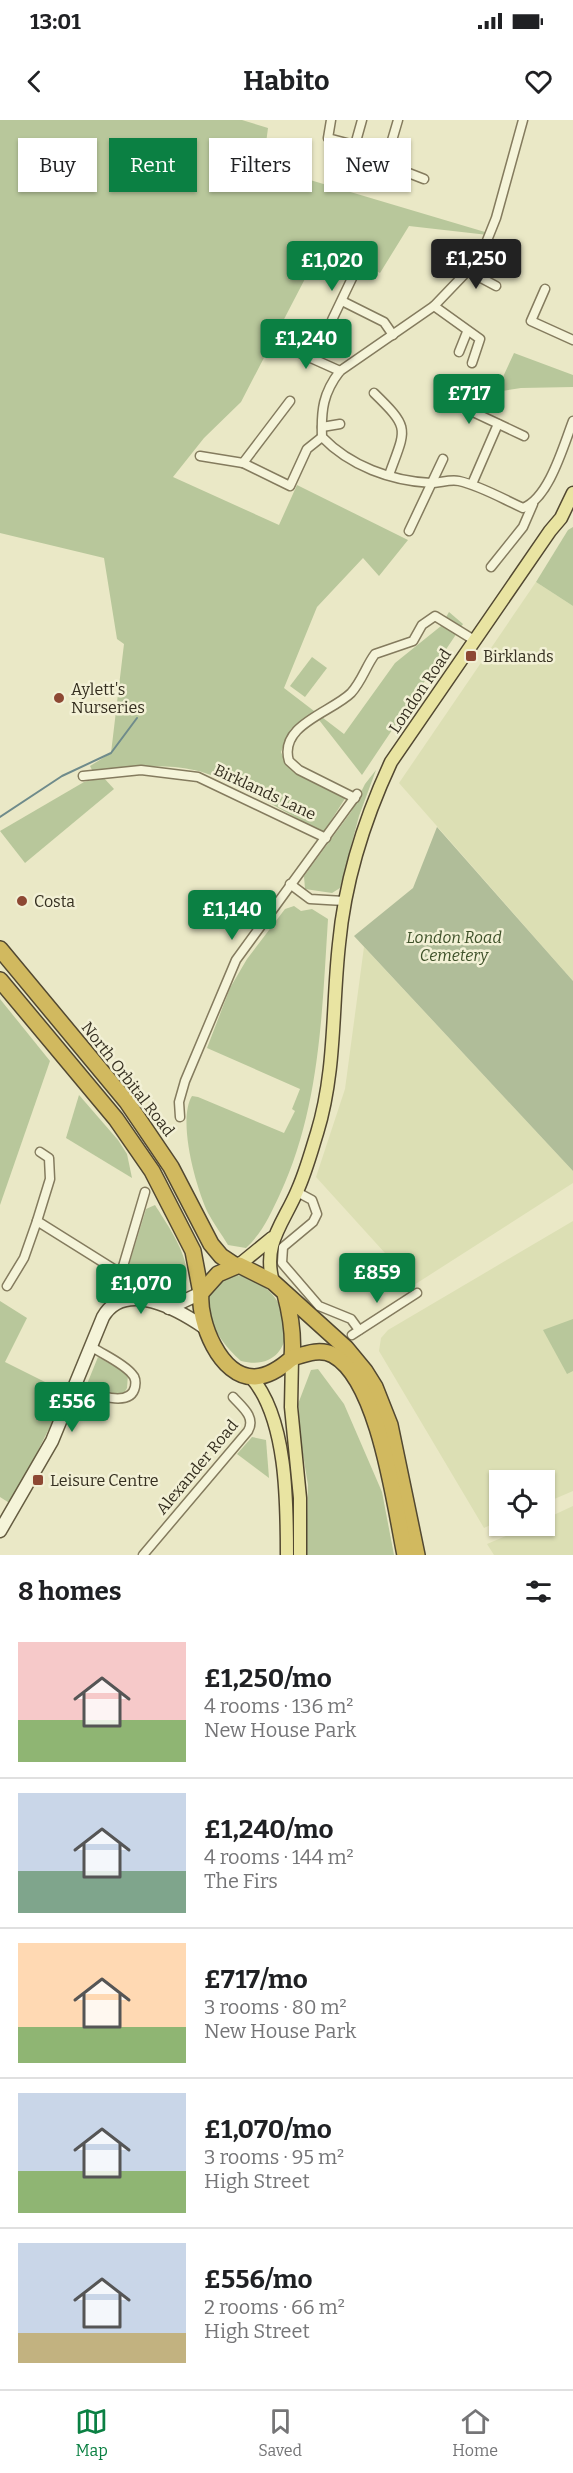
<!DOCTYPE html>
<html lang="en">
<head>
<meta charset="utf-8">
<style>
  :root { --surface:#fff; --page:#f2f2f2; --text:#202124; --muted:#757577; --line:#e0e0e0; --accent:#0b8043 }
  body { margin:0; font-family:Bitter,serif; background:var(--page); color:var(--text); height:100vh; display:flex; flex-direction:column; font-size:22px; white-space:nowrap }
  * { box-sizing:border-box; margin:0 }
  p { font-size:20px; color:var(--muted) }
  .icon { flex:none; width:33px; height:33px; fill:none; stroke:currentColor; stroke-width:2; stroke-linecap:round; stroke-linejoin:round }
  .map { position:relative; height:1435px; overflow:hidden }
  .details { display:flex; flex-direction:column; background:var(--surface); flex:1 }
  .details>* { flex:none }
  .banner { position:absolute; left:18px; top:18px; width:537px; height:54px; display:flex; gap:12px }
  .buttons { position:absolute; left:489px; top:1350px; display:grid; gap:12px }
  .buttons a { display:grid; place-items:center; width:66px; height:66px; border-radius:0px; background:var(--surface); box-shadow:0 2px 4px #0004; font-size:30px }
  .price { position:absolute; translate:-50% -51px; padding:0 14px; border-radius:6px; background:var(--accent); color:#fff; font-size:20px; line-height:39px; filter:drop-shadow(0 2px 3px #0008) }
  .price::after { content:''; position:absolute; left:50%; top:36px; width:18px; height:14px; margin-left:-9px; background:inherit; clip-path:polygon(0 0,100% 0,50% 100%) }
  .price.on { background:#222; color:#fff }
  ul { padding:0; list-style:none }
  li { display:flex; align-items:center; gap:18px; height:150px; padding:0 18px }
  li+li { border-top:2px solid var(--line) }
  li span { display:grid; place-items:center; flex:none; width:168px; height:120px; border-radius:0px; color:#555 }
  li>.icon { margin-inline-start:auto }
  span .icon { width:72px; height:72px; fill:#fffc; stroke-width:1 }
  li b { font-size:26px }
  h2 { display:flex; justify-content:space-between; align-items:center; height:72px; padding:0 18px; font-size:26px }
  .tag { padding:0 21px; border-radius:0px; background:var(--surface); box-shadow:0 2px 4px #0004; font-size:21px; line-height:54px }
  .tag.on { background:var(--accent); color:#fff }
  .status { display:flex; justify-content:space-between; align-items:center; height:42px; padding:0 30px; background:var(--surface); direction:ltr }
  .status svg { height:16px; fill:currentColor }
  header { display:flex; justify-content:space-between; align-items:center; height:78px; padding:0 18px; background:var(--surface); font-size:27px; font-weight:700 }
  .tabs { display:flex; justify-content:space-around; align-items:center; height:84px; border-top:2px solid var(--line); background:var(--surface); font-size:16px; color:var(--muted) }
  .tabs a { display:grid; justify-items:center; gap:3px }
  .tabs .on { color:var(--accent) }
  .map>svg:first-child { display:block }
</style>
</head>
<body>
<div class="status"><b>13:01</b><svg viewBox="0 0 49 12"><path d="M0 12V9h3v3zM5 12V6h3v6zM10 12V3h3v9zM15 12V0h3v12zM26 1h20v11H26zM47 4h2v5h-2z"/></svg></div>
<header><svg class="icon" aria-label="back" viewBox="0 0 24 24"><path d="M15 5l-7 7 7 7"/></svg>Habito<svg class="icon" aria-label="heart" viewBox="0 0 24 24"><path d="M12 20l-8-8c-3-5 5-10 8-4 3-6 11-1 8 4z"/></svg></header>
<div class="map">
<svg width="573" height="1435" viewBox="0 0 573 1435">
  <rect width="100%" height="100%" fill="#eae8c6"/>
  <g fill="#dcdfb4">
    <path d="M536 462 573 486V861L399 663Z"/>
    <path d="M364 827 573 1051V1063L414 1165 316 1057 345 969Z"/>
    <path d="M573 1101V1371L545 1383 544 1360H500L499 1401 484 1408 379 1231 381 1218 388 1210Z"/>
    <path d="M573 1386V1435H494L487 1424 530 1406H544L545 1399Z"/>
  </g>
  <g fill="#b8c79b">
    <path d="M0 0H242L268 8 263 46 485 112 488 115 409 106 380 153 337 128 322 126 241 282 204 318 173 357 279 405 297 365 408 420 379 456 363 438 317 487 284 568 344 614 395 543 441 506 449 492 463 504 362 655 319 600 310 595 291 609 281 632C290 657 323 666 346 677L323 713C286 693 234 659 194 650 162 643 125 647 93 652L90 646 111 633 124 524 117 519 104 438 0 413Z"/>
    <path d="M514 233 573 255V267L521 268 496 272Z"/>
    <path d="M573 407V486L536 462 568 410Z"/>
    <path d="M312 537 327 548 305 577 290 566Z"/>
    <path d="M376 650 359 696 340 768 332 773 305 769 304 756 351 692 365 664Z"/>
    <path d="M103 657 114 669 25 743 0 711 84 662Z"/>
    <path d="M294 786 301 791 312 789 328 799C322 893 320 988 280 1074 270 1095 263 1112 246 1128L228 1125C222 1115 214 1104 208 1093 196 1068 177 1000 192 976L198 977 284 1013 295 991 292 989 300 969 207 928 230 868 247 839 285 789Z"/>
    <path d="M0 879 50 941 0 1085Z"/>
    <path d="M79 975 118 1020 127 1034 132 1058 66 1018Z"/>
    <path d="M155 1085C168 1106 207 1159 174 1176L129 1166 125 1158 146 1089Z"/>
    <path d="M230 1154C301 1160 304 1257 241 1241 224 1226 197 1193 211 1168 215 1162 224 1158 230 1154Z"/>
    <path d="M0 1181 27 1198 5 1242 67 1273 11 1384 0 1377Z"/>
    <path d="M573 1199V1251L567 1254 543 1210Z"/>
    <path d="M98 1237 128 1254 127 1268 122 1277 87 1264Z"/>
    <path d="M318 1249 344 1284 382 1372 394 1435H306L308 1365 300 1316 298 1284 311 1250Z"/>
    <path d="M252 1317 266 1320 269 1358 237 1334Z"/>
  </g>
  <path fill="#b0bd99" d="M437 707 573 861V1051L354 816 413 768Z"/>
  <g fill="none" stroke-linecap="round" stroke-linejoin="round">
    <path stroke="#6f8b8b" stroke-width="2" d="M0 697 62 656 111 633 137 598"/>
    <g stroke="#847b5e" stroke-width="11">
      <g id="street">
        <path d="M331 0 328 18 388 34 406 52 424 59"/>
        <path d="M523 0 496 98 480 138 434 186 340 251C323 273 321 290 322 317 350 346 391 361 431 363 440 363 450 359 459 361 481 366 503 379 523 388 549 378 563 327 573 301"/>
        <path d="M355 25 362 0"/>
        <path d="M388 34 398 0"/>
        <path d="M468 151 496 166"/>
        <path d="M545 169 531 201 573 220"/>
        <path d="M342 181 384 202 393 215"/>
        <path d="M434 186 480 219 472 243"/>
        <path d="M332 200 354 154"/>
        <path d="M282 225 340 251"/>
        <path d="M459 232 467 212"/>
        <path d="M374 273C411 309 406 308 389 355"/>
        <path d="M290 281 243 343 290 366 307 329 322 317"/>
        <path d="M456 284 524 316"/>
        <path d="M322 307 340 304"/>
        <path d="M200 336 243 343"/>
        <path d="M472 364 498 304"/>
        <path d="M409 411 443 339"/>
        <path d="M491 447 523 407 533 384"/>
        <path d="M83 656 141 650 198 657 326 718"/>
        <path d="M355 678 299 650 289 641C278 605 332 592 351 573 362 561 366 546 375 534L413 521 422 505 435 496 474 520"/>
        <path d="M290 764 310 779 344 781"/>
        <path d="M180 997 179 982 185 961 236 840 357 674"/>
        <path d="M40 1032 49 1038 50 1059 37 1101 120 1153"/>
        <path d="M297 1072 312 1080 317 1094 313 1102 283 1127 282 1143 319 1186 351 1199 359 1210"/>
        <path d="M7 1166 24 1138 37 1101"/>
        <path d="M123 1180 119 1160 145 1072"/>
        <path d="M352 1215 417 1173"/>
        <path d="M76 1267C89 1272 130 1290 135 1267 136 1262 135 1257 132 1254 123 1243 104 1235 92 1227"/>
        <path d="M143 1435 248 1311C256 1297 242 1287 233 1277"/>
      </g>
    </g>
    <g stroke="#655c41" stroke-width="15">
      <g id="secondary">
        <path d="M169 1188 201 1173"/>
        <path d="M0 1411 52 1321 103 1197C125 1159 179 1190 205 1208"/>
      </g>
    </g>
    <g stroke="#524831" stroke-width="15">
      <g id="primary">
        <path d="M239 1145 272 1118"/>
        <path d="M273 1162C262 1123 284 1103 298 1069 306 1051 311 1032 317 1013 336 951 332 887 339 824 345 759 364 700 391 642L550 411 561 398 573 373"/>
        <path d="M292 1238 291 1287 300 1378V1435"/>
        <path d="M251 1257C287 1298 287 1382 287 1435"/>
      </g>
    </g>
    <g stroke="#524831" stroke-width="18">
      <g id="highway">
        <path d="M0 829 127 982 171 1047 211 1124 221 1136 236 1146"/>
        <path d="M0 860 116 999 152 1051 193 1131 201 1173"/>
        <path d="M285 1174C291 1196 294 1215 292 1238 282 1247 270 1256 255 1257 220 1258 198 1201 201 1173L218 1154 239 1145 273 1162 346 1228 365 1251 375 1267 390 1305 417 1435"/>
        <path d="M292 1238C305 1234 320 1228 333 1235 379 1260 395 1387 405 1435"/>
      </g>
    </g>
    <use href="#street" stroke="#f5f4d9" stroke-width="8"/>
    <use href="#secondary" stroke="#f5f4d9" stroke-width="12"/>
    <use href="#primary" stroke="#e9e4a2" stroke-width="12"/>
    <use href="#highway" stroke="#d1b95f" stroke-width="15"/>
  </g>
  <g fill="#8d4833" stroke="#f2f0d5" stroke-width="2">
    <rect x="465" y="530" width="12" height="12" rx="3"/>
    <circle cx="59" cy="578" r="6"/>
    <circle cx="22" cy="781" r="6"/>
    <rect x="32" y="1354" width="12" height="12" rx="3"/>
  </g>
  <g text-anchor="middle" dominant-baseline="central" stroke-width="5" stroke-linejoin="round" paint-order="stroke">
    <g font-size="16" fill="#352f20" stroke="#f2f0d5" text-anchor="start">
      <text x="483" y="536">Birklands</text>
      <text x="71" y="569">Aylett's<tspan x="71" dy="18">Nurseries</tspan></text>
      <text x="34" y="781">Costa</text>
      <text x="50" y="1360">Leisure Centre</text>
    </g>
    <g font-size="16" fill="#352f20" stroke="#f2f0d5">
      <text transform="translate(420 571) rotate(-56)">London Road</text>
      <text transform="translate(265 672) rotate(25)">Birklands Lane</text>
      <text transform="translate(128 959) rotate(52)">North Orbital Road</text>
      <text transform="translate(197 1347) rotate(-50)">Alexander Road</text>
    </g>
    <g font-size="16" font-style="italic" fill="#3d5028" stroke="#f2f0d5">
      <text x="454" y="817">London Road<tspan x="454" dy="18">Cemetery</tspan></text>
    </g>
  </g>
</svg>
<div class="buttons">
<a><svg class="icon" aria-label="locate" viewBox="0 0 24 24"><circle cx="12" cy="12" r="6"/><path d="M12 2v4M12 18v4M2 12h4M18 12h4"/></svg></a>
</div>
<b class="price on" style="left:476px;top:170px">£1,250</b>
<b class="price" style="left:332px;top:172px">£1,020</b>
<b class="price" style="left:306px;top:250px">£1,240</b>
<b class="price" style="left:469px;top:305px">£717</b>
<b class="price" style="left:232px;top:821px">£1,140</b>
<b class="price" style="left:377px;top:1184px">£859</b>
<b class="price" style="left:141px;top:1195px">£1,070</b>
<b class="price" style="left:72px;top:1313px">£556</b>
<div class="banner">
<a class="tag">Buy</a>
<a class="tag on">Rent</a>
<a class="tag">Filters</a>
<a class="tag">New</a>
</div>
</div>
<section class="details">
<h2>8 homes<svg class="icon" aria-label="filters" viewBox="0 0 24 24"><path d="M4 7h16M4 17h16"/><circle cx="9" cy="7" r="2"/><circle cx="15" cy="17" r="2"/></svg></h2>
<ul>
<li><span style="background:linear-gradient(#f6c9c9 65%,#8fb573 0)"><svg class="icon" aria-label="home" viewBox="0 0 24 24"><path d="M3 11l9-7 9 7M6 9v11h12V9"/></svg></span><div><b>£1,250/mo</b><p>4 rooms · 136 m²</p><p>New House Park</p></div></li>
<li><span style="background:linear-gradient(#c9d6e8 65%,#7fa58c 0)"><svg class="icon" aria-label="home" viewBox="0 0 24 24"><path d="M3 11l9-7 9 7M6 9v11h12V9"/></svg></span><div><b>£1,240/mo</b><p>4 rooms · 144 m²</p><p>The Firs</p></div></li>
<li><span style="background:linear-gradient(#ffd9b3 70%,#8fb573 0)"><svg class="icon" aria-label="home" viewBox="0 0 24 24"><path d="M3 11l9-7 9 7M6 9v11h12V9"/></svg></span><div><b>£717/mo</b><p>3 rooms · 80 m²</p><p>New House Park</p></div></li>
<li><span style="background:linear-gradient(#c9d6e8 65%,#8fb573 0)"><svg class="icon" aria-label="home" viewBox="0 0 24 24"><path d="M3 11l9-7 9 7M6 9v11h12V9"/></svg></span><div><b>£1,070/mo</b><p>3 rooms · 95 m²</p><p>High Street</p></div></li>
<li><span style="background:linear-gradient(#c9d6e8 75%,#c2b280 0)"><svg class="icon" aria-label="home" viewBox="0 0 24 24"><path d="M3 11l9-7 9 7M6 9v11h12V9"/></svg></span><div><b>£556/mo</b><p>2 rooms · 66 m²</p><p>High Street</p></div></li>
</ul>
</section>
<nav class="tabs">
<a class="on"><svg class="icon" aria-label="map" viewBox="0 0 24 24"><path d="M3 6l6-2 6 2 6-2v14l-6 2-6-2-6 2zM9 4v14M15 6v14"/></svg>Map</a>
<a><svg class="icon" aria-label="saved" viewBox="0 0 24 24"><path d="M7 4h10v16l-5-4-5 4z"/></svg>Saved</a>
<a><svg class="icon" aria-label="home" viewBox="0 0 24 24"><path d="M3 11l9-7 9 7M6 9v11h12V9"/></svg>Home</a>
</nav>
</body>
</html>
